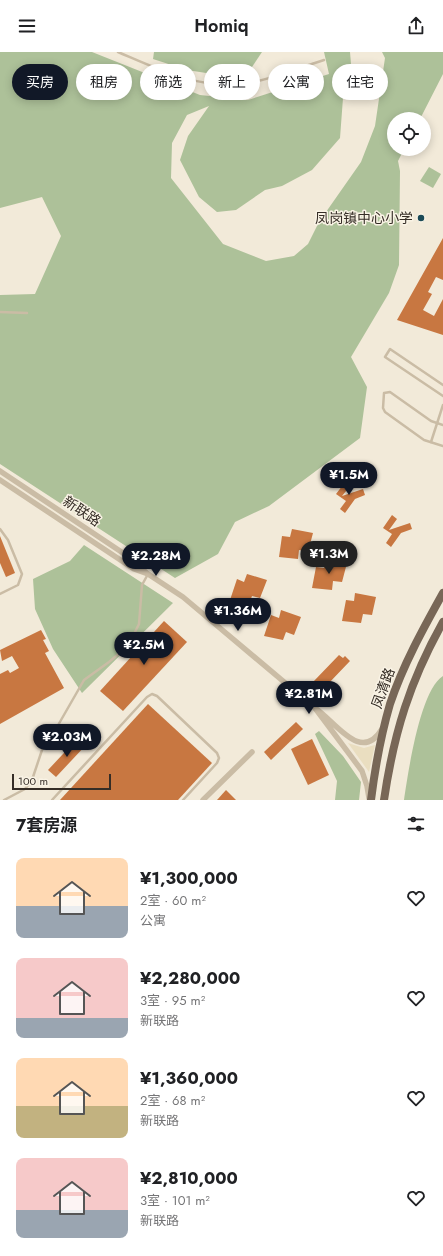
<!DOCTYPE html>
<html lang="zh">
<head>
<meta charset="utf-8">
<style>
  :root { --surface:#fff; --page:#f2f2f2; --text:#202124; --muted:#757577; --accent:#111827 }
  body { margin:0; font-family:Jost,"Noto Sans SC",sans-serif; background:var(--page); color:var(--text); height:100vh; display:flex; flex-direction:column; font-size:15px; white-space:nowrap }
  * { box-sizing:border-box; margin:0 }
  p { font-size:13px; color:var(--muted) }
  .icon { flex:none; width:22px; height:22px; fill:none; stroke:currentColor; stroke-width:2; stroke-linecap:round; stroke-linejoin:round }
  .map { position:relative; height:748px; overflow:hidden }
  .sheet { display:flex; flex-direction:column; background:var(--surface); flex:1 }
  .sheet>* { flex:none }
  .banner { position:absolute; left:12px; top:12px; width:419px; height:36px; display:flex; gap:8px }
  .fabs { position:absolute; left:387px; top:60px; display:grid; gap:8px }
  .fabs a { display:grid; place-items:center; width:44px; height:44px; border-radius:50%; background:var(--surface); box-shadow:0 2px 10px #0003; font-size:20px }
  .scale { position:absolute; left:12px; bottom:10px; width:99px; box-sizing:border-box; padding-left:4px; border:2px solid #352d26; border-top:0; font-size:11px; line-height:14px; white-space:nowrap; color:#352d26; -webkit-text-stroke:3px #f9f3e5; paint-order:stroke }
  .price { position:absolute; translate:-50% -34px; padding:0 9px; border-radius:14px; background:var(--accent); color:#fff; font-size:13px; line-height:26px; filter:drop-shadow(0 1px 2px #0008) }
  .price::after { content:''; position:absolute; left:50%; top:24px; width:12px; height:9px; margin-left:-6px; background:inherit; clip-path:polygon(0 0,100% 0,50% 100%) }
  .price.current { background:#222; color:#fff }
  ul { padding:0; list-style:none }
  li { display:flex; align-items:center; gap:12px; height:100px; padding:0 16px }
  li span { display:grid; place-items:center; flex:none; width:112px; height:80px; border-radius:8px; color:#555 }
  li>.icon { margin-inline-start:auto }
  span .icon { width:48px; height:48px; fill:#fffc; stroke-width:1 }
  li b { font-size:17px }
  h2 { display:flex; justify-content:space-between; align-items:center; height:48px; padding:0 16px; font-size:17px }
  .pill { padding:0 14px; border-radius:18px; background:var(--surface); box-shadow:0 2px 10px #0003; font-size:14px; line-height:36px }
  .pill.current { background:var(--accent); color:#fff }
  header { display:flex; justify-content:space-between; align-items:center; height:52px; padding:0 16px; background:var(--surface); font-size:18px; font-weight:600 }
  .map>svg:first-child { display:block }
</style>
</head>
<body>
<header><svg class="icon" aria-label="menu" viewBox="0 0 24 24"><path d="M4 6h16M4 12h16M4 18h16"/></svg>Homiq<svg class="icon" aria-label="share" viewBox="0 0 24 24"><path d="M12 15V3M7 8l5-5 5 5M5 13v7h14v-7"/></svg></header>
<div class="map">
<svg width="443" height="748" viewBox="0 0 443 748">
  <rect width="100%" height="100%" fill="#f2ead9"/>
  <g fill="#adc199">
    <path d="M0 0H92L200 43 248 48 329 22 324 0H350L351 12 335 30 343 46 340 86 312 118 282 134 265 138 236 158 217 160 199 145 180 108 188 84 209 54 187 63 172 91 171 126 223 192 266 209 294 204 308 192 319 170 361 110 375 74 385 6 382 0H443V22L420 67H394V97H404L398 109 400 119 399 213 389 241 351 305 367 335 360 386 269 454 235 470 218 502 175 526 0 412V243L35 242 61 184 42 145 0 156Z"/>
    <path d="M154 0H262L248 21 219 23 187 18 153 7Z"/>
    <path d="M429 115 441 122 433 136 420 129Z"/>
    <path d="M84 493 173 551 82 641 53 597 35 557 33 527 70 509Z"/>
    <path d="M443 624V748H404C408 721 420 638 443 624Z"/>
    <path d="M319 679 343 704 361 730 359 748H335L337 729 315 682Z"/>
  </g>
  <path fill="#eadec0" d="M348 691 364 696 375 693 369 720Z"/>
  <g fill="#c87741">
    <path d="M443 186V228L436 225 428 240 432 242 423 258 434 264 443 247V283L397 268Z"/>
    <path d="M346 429 351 433 342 444 363 437 365 443 355 447 345 461 340 457 346 449 336 442Z"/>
    <path d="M392 463 397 467 389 478 410 471 412 477 401 481 391 495 386 491 392 482 383 476Z"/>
    <path d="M292 477 313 481 308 500 299 498 298 507 279 505 282 484 290 485Z"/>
    <path d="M0 484 15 521 6 525 0 511Z"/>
    <path d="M326 508 347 511 342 530 333 529 332 538 312 536 316 515 324 516Z"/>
    <path d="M247 522 267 528 260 546 252 544 249 552 230 548 237 527 244 530Z"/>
    <path d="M355 541 376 545 372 563 363 562 361 571 342 569 346 548 354 549Z"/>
    <path d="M281 558 301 565 294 583 286 580 283 588 264 584 271 563 279 566Z"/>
    <path d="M164 569 187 590 123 659 100 639Z"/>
    <path d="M41 578 46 587 43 588 49 599 45 601 64 636 0 672V622L8 618 10 621 19 616 12 604 2 609 0 598Z"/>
    <path d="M339 603 343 606 345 604 350 609 328 632 338 641 331 648 313 630Z"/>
    <path d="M148 652 212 711 178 748H60Z"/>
    <path d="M296 670 303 677 271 708 264 700Z"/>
    <path d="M78 686 86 693 56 725 48 718Z"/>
    <path d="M312 687 329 723 308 733 291 697Z"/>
    <path d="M226 738 236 748H217Z"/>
  </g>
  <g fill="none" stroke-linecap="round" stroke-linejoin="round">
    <g stroke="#cabca5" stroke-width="2.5">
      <path d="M118 0C158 17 198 37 243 32 271 28 298 16 324 8"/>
      <path d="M0 260 27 261"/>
      <path d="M443 333 390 297 385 305 443 344"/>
      <path d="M443 373 431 369 390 340 384 341 383 356 385 360 424 388 443 394"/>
      <path d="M431 390 443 353"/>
      <path d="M0 477 8 488 22 522 18 533 0 542"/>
      <path d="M4 748 25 737 32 728 43 695 53 682 84 628 109 610 128 594 139 572 142 533 148 522"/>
      <path d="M52 748 147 645 152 642 157 644 217 701 219 706 217 711 183 748"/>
    </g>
    <g stroke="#cabca5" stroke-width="5.5">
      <path d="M0 419 123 501 148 522 134 517 0 428"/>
      <path d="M148 522 183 545 315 656"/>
      <path d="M369 746 367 734 362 719 315 656C336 670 361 712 382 677"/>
      <path d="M203 748 252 700"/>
    </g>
    <g stroke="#786757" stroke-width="8">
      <path d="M371 748C375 716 381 683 390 652 403 613 423 577 443 541"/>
      <path d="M384 748C394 680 410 629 443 570"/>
    </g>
  </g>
  <circle fill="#1b4a57" stroke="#f9f3e5" stroke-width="1.5" cx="421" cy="166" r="4"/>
  <g text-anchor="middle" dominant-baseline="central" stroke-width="3" stroke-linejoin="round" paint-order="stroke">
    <g font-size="14" fill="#352d26" stroke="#f9f3e5" text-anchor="end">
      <text x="413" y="166">凤岗镇中心小学</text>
    </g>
    <g font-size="14" fill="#352d26" stroke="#f9f3e5">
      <text transform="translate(82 459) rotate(34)">新联路</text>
      <text transform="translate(383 636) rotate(-70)">凤清路</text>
    </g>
  </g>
</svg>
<div class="fabs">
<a><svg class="icon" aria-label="locate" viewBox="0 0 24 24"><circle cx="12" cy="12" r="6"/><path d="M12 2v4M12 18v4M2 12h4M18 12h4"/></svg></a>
</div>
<div class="scale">100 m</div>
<b class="price" style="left:349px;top:444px">¥1.5M</b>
<b class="price current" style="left:329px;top:523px">¥1.3M</b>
<b class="price" style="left:156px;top:525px">¥2.28M</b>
<b class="price" style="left:238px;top:580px">¥1.36M</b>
<b class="price" style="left:144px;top:614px">¥2.5M</b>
<b class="price" style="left:309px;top:663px">¥2.81M</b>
<b class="price" style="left:67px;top:706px">¥2.03M</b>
<div class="banner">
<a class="pill current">买房</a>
<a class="pill">租房</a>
<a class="pill">筛选</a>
<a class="pill">新上</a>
<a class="pill">公寓</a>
<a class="pill">住宅</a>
</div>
</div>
<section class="sheet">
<h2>7套房源<svg class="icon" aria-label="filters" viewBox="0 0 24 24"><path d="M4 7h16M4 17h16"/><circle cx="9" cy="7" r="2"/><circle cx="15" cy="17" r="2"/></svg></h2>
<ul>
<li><span style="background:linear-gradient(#ffd9b3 60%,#9aa5b1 0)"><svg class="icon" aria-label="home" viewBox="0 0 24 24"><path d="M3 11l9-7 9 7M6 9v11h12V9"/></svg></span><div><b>¥1,300,000</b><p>2室 · 60 m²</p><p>公寓</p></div><svg class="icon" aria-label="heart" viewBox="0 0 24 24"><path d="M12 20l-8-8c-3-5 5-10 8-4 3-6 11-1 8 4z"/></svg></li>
<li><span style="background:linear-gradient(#f6c9c9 75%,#9aa5b1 0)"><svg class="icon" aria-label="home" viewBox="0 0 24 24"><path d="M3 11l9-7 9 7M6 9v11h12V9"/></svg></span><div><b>¥2,280,000</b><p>3室 · 95 m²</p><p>新联路</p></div><svg class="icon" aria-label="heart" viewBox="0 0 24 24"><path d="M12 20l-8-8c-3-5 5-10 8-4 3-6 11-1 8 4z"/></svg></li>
<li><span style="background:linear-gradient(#ffd9b3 60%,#c2b280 0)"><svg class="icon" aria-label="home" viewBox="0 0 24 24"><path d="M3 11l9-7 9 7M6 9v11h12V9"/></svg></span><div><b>¥1,360,000</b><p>2室 · 68 m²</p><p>新联路</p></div><svg class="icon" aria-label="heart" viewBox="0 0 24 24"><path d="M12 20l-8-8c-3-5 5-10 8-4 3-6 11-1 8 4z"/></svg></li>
<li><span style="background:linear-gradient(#f6c9c9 65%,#9aa5b1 0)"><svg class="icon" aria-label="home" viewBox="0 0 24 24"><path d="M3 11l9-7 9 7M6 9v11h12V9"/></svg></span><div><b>¥2,810,000</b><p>3室 · 101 m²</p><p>新联路</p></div><svg class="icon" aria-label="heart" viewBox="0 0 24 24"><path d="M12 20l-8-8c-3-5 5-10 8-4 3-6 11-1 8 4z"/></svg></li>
</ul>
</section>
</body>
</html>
